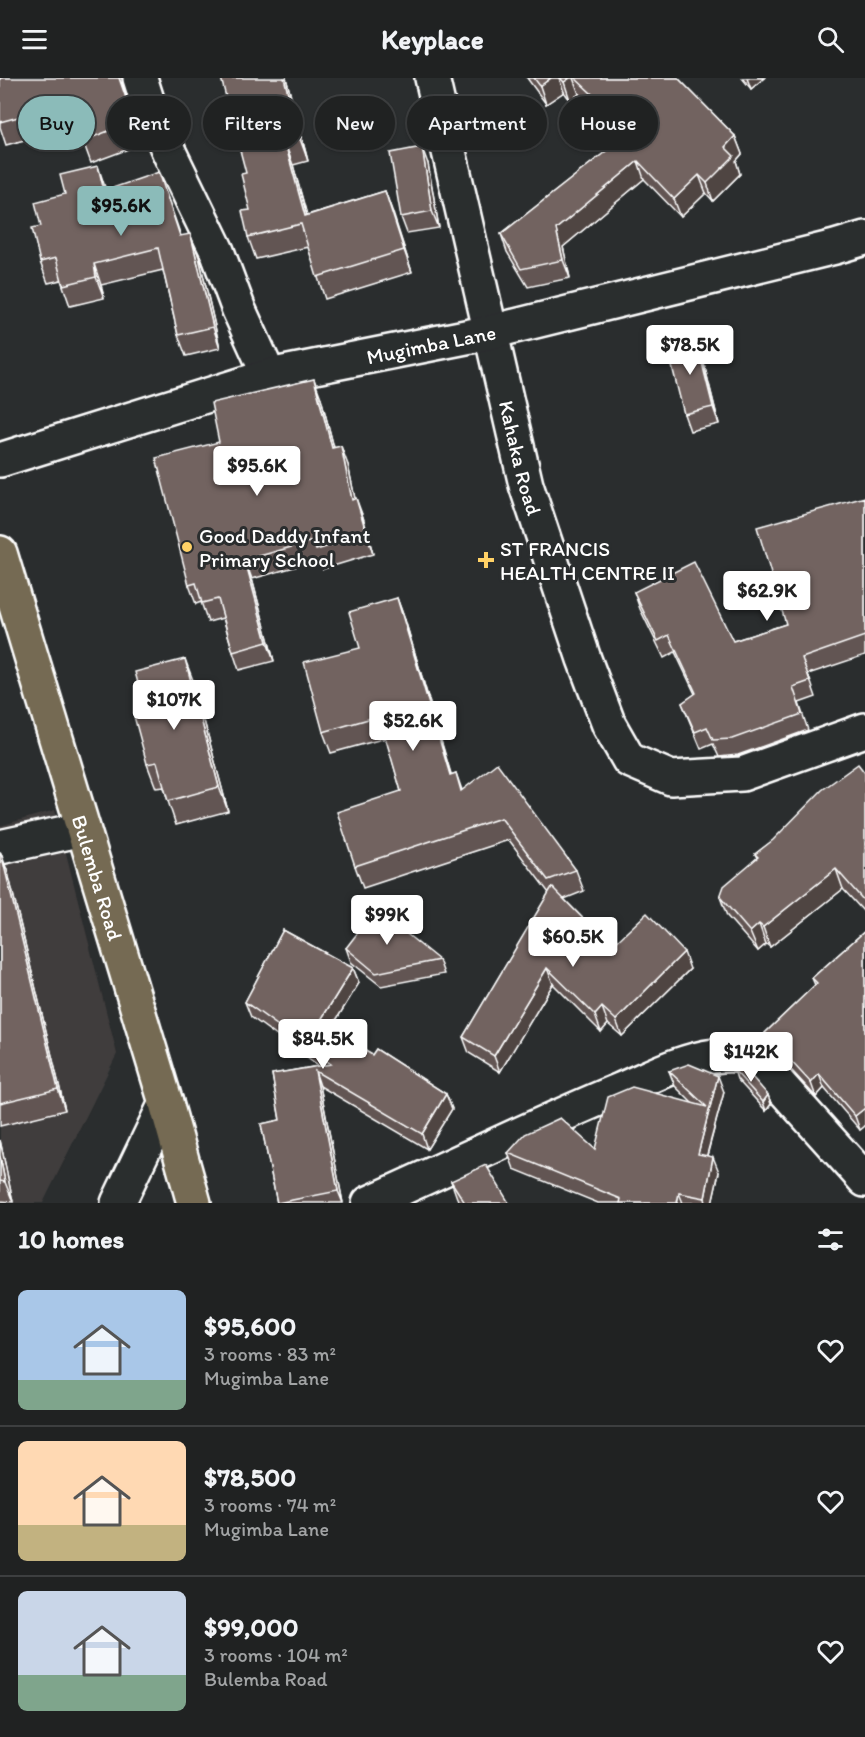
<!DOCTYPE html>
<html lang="en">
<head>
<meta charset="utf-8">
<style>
  :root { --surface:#202222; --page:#282a2a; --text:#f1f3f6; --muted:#a2a4a5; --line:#3d3f40; --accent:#8bbbb9 }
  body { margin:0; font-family:Itim,sans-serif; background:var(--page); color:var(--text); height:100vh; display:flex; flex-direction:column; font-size:22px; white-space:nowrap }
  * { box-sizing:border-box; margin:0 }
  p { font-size:20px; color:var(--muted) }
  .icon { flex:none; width:33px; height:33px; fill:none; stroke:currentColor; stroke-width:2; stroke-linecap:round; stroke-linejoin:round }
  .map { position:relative; height:1125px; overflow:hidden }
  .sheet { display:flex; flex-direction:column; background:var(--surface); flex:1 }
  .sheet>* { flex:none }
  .top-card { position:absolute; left:18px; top:18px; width:830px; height:54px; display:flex; gap:12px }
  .price { position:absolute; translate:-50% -51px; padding:0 14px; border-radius:6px; background:#fff; color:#222; font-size:20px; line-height:39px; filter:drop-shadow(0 2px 3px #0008) }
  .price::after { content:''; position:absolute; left:50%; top:36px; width:18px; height:14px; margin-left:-9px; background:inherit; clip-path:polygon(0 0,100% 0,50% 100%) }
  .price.current { background:var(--accent); color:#111 }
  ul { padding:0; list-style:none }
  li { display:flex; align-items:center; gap:18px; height:150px; padding:0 18px }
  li+li { border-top:2px solid var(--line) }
  li span { display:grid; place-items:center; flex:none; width:168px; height:120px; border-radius:9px; color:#555 }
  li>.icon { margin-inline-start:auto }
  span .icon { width:72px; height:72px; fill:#fffc; stroke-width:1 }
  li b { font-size:26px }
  h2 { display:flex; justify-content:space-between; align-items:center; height:72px; padding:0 18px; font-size:26px }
  .tag { padding:0 21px; border-radius:27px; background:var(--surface); box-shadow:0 2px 4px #0004,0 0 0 2px var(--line); font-size:21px; line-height:54px }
  .tag.current { background:var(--accent); color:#111 }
  header { display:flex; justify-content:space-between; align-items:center; height:78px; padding:0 18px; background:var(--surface); font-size:27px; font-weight:700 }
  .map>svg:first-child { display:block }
</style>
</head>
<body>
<header><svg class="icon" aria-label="menu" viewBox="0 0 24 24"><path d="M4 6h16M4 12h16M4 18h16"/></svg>Keyplace<svg class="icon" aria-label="search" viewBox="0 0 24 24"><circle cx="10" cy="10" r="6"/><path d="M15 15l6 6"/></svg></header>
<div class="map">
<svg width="865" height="1125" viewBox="0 0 865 1125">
  <rect width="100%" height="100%" fill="#2a2d2e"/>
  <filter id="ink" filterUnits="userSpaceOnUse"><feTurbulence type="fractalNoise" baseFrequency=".0167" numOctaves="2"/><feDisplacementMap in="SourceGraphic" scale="12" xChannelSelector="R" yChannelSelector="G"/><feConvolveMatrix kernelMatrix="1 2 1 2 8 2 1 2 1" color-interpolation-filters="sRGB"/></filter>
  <g filter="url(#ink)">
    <path fill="#403d3d" d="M55 732 117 976 43 1125H0V748Z"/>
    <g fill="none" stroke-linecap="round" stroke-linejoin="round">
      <g stroke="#fff" stroke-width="38">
        <g id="minor">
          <path d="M140 0 147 22 169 74 217 173 239 232 269 298"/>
          <path id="s1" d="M432 0 526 407 584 581 609 647 629 682 671 700 742 696 865 652"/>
          <path id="s2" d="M0 382 269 298 491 254 835 169 865 160"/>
          <path d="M0 769 83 751"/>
          <path d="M118 1125 166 1025"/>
          <path d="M369 1125C453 1088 535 1047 620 1012 650 999 682 982 714 978 734 975 741 977 759 984L865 1102"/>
        </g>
      </g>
      <g stroke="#fff" stroke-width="38">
        <g id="major">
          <path id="s3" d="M0 475 166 1025 194 1125"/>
        </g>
      </g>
      <use href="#minor" stroke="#2a2d2e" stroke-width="33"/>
      <use href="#major" stroke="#756b52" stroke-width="33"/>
    </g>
    <g fill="#625553" stroke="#fff" stroke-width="1.5">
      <path d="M0 0 122 6 142 66 91 85 83 63 79 47 6 67 0 49Z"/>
      <path d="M286 0 308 83 293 87 307 137 385 113 412 194 325 221 308 169 256 181 248 159 250 132 246 95Z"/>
      <path d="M527 0H678L735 58 742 76 736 83 740 96 713 123 706 115 681 139 644 101 563 169 570 200 528 209 507 174 501 156 623 60 612 47 579 16 570 22 564 14 546 26Z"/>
      <path d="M742 0H764L751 11Z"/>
      <path d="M428 86 439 150 407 155 401 139Z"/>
      <path d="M106 112 166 115 181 158 199 179 220 270 186 278 178 257 163 192 101 207 104 220 70 228 61 202 48 205 40 184 41 148Z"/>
      <path d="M702 278 719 346 690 353 684 336Z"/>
      <path d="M321 320 334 370 348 387 355 421 363 439 373 476 323 491 319 482 252 501 274 583 239 592 233 574 223 540 208 544 201 524 196 526 189 507 219 364Z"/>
      <path d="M865 419V577L808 596 816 619 799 625 808 652 738 677 719 679 713 666 701 671 682 625 695 616 675 574 664 580 640 531 634 514 733 563 786 546Z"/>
      <path d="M397 520 405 542 451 697 456 695 462 712 576 792 584 813 564 821 611 869 690 891 622 958 608 946 601 954 553 906 500 994 469 975 463 959 549 815 509 762 363 810 355 788 401 713 386 660 331 675 323 654 360 570Z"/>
      <path d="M194 605 228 733 176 747 168 723 164 709 156 710 147 686 146 635Z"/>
      <path d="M865 695V835L843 811 770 869 766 866 758 873 727 838 720 819 757 780 755 776Z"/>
      <path d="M0 775 8 795 65 1032 0 1048Z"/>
      <path d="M283 852 353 890 359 905 330 952 372 977 376 971 446 1016 452 1031 427 1071 320 1008 343 1125H277L261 1046 280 1042 272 996 318 988 251 939 245 924Z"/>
      <path d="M865 853V1048L860 1052 824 1010 816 1019 770 969 765 955 815 907 812 900Z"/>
      <path d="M346 870 439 882 444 896 381 908 351 884Z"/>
      <path d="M734 992 768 1017 771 1026 766 1033 737 1001Z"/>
      <path d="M669 993 724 1014 707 1078 719 1094 712 1125H598L514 1091 508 1075 595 1071 692 1025 675 1008Z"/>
      <path d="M0 1062 13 1124 0 1123Z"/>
      <path d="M451 1103 509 1125H461L457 1120Z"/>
    </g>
    <g fill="#504543" stroke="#fff" stroke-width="1.5">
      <path d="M119 0H122V6L142 66Z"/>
      <path d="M284 0H286L308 83 300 61Z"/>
      <path d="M551 0H559L564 14 546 26 540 8Z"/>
      <path d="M570 0H573L579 16 570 22 564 4Z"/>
      <path d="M747 0H764L751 11Z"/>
      <path d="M735 58 742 76 736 83 740 96 713 123 707 105 725 69Z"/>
      <path d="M285 65 293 87 313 160 305 138Z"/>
      <path d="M422 69 428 86 439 150 432 133Z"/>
      <path d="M638 83 644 101 563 169 570 200 563 182 556 151Z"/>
      <path d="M98 88 105 109 112 134 104 113Z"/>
      <path d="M699 97 706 115 681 139 674 121Z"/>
      <path d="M385 113 393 135 412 194 404 172Z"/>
      <path d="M191 158 199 179 220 270 213 249Z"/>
      <path d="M94 186 101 207 104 220 96 199Z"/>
      <path d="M696 261 702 278 719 346 713 329Z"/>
      <path d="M314 301 321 320 339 389 332 370Z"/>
      <path d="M341 368 348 387 359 440 352 422Z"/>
      <path d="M356 420 363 439 373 476 367 457Z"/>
      <path d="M245 482 252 501 274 583 267 564Z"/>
      <path d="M397 520 405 542 458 719 450 697Z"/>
      <path d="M185 581 194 605 228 733 219 709Z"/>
      <path d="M1 775 8 795 65 1032 58 1011Z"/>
      <path d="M836 791 843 811 770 869 763 849Z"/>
      <path d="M759 846 766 866 758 873 750 854Z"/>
      <path d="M684 874 690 891 622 958 616 942Z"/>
      <path d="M353 890 359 905 325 960 319 945Z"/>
      <path d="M547 890 553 906 500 994 494 978Z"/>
      <path d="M602 929 608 946 601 954 595 937Z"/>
      <path d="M315 993 320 1008 343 1125 338 1113Z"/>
      <path d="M819 996 824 1010 816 1019 811 1005Z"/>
      <path d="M718 998 724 1014 703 1091 698 1076Z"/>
      <path d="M446 1016 452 1031 427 1071 422 1056Z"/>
      <path d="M768 1017 771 1026 766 1033 763 1024Z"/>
      <path d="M865 1030V1048L860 1052 855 1038Z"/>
      <path d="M0 1062 13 1124 5 1104 0 1078Z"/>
      <path d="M713 1079 719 1094 712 1125H706L705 1120Z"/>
      <path d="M679 1115 683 1125H677Z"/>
    </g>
    <g fill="#726360" stroke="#fff" stroke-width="1.5">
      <path d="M0 0H119L134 43 83 63 73 24 0 44Z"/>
      <path d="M221 0H284L300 61 285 65 305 138 385 113 404 172 317 199 301 146 248 159 242 133 250 132 241 96 246 95Z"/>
      <path d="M534 0H551L540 8Z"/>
      <path d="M560 0H570L564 4Z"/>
      <path d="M575 0H678L735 58 725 69 734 78 707 105 699 97 674 121 638 83 556 151 563 182 521 191 501 156 628 56 606 29Z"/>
      <path d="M422 69 432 133 401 139 390 75Z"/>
      <path d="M98 88 104 113 159 94 180 158 190 156 191 158 213 249 178 257 158 170 94 186 96 199 63 207 56 180 40 184 32 150 41 148 35 124 65 116 60 97Z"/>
      <path d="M696 261 713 329 684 336 667 268Z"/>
      <path d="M314 301 332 370 341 368 352 422 356 420 367 457 316 472 313 463 245 482 267 564 233 574 218 521 202 525 196 505 189 507 156 380 219 364 211 325Z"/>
      <path d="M865 419V558L802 580 810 603 793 609 802 636 732 661 713 662 707 649 695 654 682 625 696 615 669 557 658 563 634 514 694 484 733 563 786 546 757 449Z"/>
      <path d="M397 520 450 697 456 695 461 713 497 685 576 792 548 802 501 740 355 788 337 734 401 713 379 638 323 654 304 584 360 570 349 534Z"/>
      <path d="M185 581 219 709 168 723 157 684 147 686 134 638 146 635 135 594Z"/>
      <path d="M858 686 865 695V824L836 791 763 849 759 846 750 854 720 819 724 808 758 779 755 776 773 762 822 712Z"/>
      <path d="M0 775H1L58 1011 0 1025Z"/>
      <path d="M552 809 611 869 647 835 684 874 616 942 602 929 595 937 547 890 494 978 463 959Z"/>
      <path d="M376 831 439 882 376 895 346 870Z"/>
      <path d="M283 852 353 890 319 945 372 977 376 971 446 1016 422 1056 315 993 338 1113 277 1125 261 1046 280 1042 272 996 331 986 245 924Z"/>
      <path d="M865 853V1030L855 1038 819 996 811 1005 765 955 817 905 812 900Z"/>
      <path d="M689 986 718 998 698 1076 713 1079 705 1120 679 1115 677 1125H620L621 1121 508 1075 525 1056 560 1040 595 1071 608 1019 632 1009 707 1029 669 993Z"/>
      <path d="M737 988 745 991 768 1017 763 1024 734 992Z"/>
      <path d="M0 1078 5 1104 0 1103Z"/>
      <path d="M486 1087 509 1125H465L451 1103Z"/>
    </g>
  </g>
  <g fill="#ffd166" stroke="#2a2d2e" stroke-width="2">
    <circle cx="187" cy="469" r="6"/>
    <path d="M483 473h6v6h6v6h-6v6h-6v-6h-6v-6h6z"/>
  </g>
  <g text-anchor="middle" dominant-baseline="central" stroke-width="6" stroke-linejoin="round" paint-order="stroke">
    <g font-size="21" fill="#fff" stroke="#2a2d2e">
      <text stroke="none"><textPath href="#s2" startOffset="447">Mugimba Lane</textPath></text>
      <text stroke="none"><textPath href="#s1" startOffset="390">Kahaka Road</textPath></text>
      <text stroke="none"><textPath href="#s3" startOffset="339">Bulemba Road</textPath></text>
    </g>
    <g font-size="21" fill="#fff" stroke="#2a2d2e" text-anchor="start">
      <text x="199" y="457">Good Daddy Infant<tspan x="199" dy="24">Primary School</tspan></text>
      <text x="500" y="470">ST FRANCIS<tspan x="500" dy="24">HEALTH CENTRE II</tspan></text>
    </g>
  </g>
</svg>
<b class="price current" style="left:121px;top:159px">$95.6K</b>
<b class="price" style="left:690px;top:298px">$78.5K</b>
<b class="price" style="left:257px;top:419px">$95.6K</b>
<b class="price" style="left:767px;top:544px">$62.9K</b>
<b class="price" style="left:174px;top:653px">$107K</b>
<b class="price" style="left:413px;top:674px">$52.6K</b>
<b class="price" style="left:387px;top:868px">$99K</b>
<b class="price" style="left:573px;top:890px">$60.5K</b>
<b class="price" style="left:323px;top:992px">$84.5K</b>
<b class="price" style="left:751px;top:1005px">$142K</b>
<div class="top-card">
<a class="tag current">Buy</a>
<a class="tag">Rent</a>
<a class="tag">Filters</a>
<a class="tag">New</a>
<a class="tag">Apartment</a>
<a class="tag">House</a>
</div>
</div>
<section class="sheet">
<h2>10 homes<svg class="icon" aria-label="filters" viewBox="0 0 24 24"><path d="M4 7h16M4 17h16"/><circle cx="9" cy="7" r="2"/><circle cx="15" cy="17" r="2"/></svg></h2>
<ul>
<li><span style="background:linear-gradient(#a9c7e8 75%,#7fa58c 0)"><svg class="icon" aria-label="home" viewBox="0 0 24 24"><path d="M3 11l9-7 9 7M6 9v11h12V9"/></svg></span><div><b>$95,600</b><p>3 rooms · 83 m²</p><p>Mugimba Lane</p></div><svg class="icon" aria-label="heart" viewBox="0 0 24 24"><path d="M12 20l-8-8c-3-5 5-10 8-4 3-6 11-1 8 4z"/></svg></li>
<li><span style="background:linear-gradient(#ffd9b3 70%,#c2b280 0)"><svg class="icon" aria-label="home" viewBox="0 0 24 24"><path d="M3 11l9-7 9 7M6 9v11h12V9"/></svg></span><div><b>$78,500</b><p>3 rooms · 74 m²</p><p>Mugimba Lane</p></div><svg class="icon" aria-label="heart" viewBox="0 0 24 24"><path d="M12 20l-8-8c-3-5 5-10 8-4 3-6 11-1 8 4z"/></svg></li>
<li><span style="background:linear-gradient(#c9d6e8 70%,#7fa58c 0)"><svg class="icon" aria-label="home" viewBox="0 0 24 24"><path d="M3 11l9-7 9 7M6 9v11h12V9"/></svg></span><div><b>$99,000</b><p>3 rooms · 104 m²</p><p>Bulemba Road</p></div><svg class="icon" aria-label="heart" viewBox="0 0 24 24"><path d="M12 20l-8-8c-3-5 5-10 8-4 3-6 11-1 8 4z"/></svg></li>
</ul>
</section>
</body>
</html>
